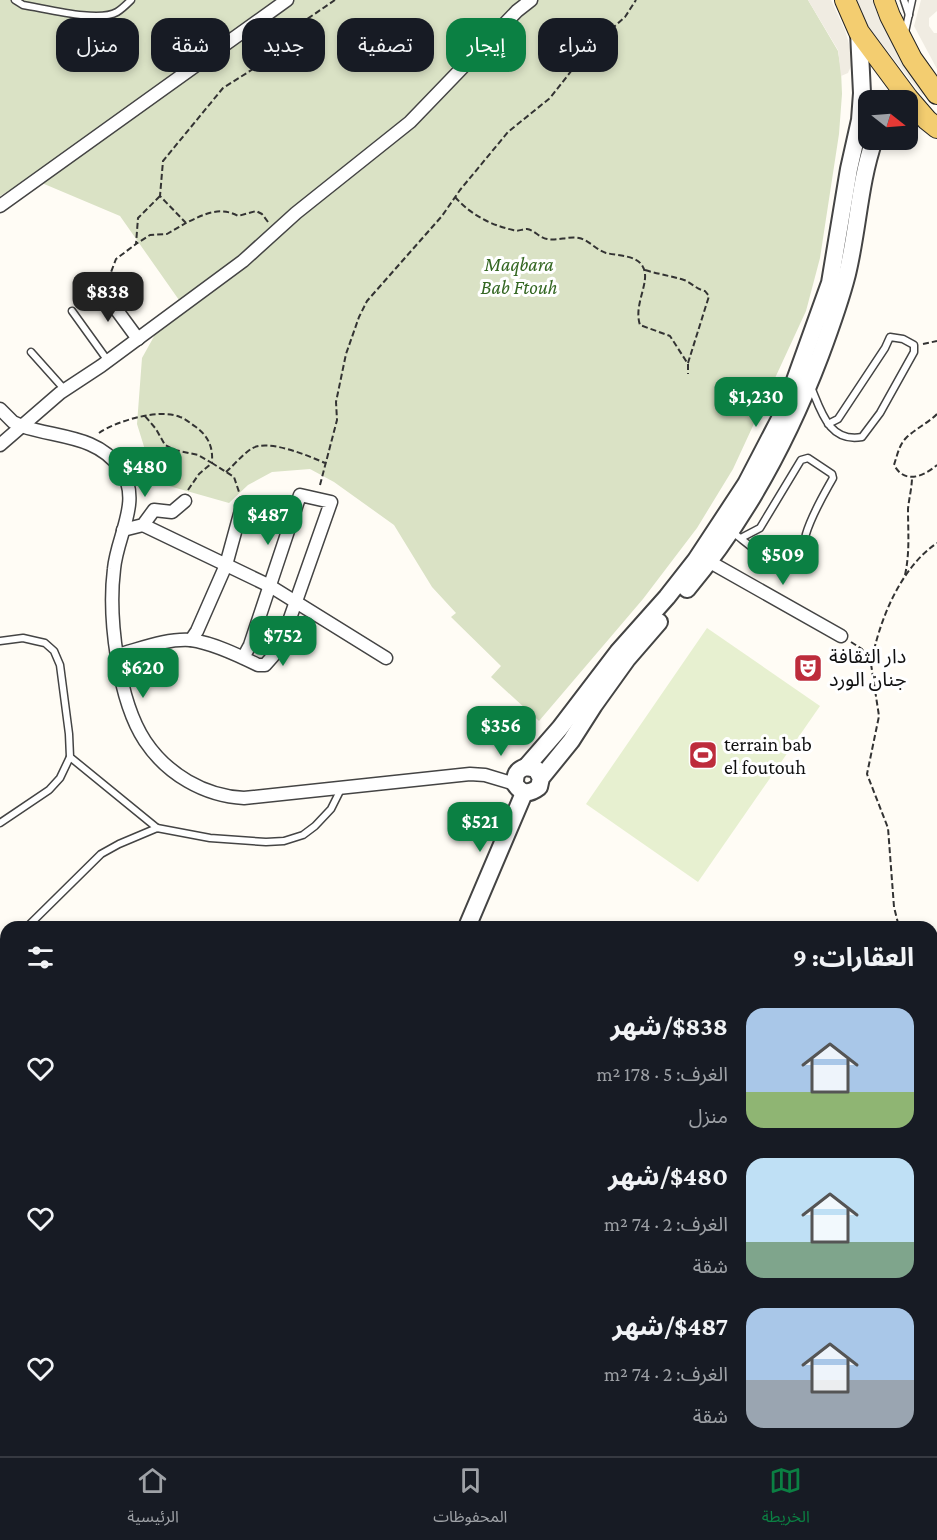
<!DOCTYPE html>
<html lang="ar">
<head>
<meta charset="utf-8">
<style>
  :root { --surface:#171b24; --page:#242831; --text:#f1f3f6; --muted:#9ea1a6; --line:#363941; --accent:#0b8043 }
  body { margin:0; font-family:"Crimson Pro","Noto Sans Arabic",serif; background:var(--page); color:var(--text); direction:rtl; height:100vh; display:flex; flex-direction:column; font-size:22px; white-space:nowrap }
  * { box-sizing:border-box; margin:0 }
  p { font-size:20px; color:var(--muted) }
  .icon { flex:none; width:33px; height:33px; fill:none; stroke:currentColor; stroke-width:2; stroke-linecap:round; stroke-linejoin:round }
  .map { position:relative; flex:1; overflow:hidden; direction:ltr }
  .side { position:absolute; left:0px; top:921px; width:938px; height:536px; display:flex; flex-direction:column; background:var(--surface); border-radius:18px 18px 0 0; box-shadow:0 3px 9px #0003; direction:rtl }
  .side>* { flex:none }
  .guide { position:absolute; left:18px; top:18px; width:600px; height:54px; direction:rtl; display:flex; gap:12px }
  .needle { width:39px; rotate:107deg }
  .tools { position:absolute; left:858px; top:90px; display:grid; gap:12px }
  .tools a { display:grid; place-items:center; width:60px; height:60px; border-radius:12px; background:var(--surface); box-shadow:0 3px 9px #0003; font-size:30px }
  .price { position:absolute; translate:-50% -51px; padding:0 14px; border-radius:12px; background:var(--accent); color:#fff; font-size:20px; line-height:39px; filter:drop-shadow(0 2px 3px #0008) }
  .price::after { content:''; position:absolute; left:50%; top:36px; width:18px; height:14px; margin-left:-9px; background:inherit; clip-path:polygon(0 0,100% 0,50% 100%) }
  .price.on { background:#222; color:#fff }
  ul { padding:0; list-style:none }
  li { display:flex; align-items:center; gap:18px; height:150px; padding:0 24px }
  li span { display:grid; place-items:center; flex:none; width:168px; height:120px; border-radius:18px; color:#555 }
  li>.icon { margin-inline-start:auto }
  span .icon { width:72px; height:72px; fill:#fffc; stroke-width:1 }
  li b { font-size:26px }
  h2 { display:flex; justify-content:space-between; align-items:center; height:72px; padding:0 24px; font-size:26px }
  .tag { padding:0 21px; border-radius:18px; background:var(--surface); box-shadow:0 3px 9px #0003; font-size:21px; line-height:54px }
  .tag.on { background:var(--accent); color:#fff }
  .tabs { display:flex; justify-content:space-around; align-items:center; height:84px; border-top:2px solid var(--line); background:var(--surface); font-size:16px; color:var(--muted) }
  .tabs a { display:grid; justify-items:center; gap:3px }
  .tabs .on { color:var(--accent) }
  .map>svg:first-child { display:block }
</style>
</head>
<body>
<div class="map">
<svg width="937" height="1456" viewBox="0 0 937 1456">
  <rect width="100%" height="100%" fill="#fffcf5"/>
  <path fill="#dae2c5" d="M0 0H808L838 51 841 70 842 94 839 134 820 258 806 311 733 469 697 528 643 599 539 721 491 677 501 666 451 617 456 613 432 587 394 525 334 482 310 469 272 472 248 485 229 503 155 482 137 424 142 358 157 331 186 310 120 216 30 178 0 196Z"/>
  <path fill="#e7f0d0" d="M707 628 820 706 698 882 586 804Z"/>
  <g fill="#f0ece2">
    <path d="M808 0H831L845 30 851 51V66L848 73 841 76 838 50Z"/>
    <path d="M856 0H877L926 92 922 95 867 25Z"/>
    <path d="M921 0H937V11L929 18V26L934 33H937V69L914 26Z"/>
  </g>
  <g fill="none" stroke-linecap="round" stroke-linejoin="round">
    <g stroke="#444" stroke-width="9">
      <g id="service">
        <path d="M15 0 23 5C44 8 98 23 117 12 122 9 127 4 131 0"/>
        <path d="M904 0 909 15"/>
        <path d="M905 32 912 0"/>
        <path d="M72 311 108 361"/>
        <path d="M31 352 65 390"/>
        <path d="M811 387C821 411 829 443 862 437L880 413 914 352V345L903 339 890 337 885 348 838 419 828 424"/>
        <path d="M731 531C750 545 773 568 798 569 812 553 802 549 806 534 812 514 823 496 833 478L832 474 808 458 801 460 760 528 741 538"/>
        <path d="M0 641 23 638 36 641 45 643 54 651 60 665 69 734 70 757 157 828"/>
        <path d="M0 823 49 790 60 778 70 757"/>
        <path d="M27 927 101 854 119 844 157 828 210 838 266 842 284 841 303 835 315 826 331 809 342 787"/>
        <path d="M0 950 6 946"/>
      </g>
    </g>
    <g stroke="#444" stroke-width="12">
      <g id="pedestrian">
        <path d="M0 1151 6 1149"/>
        <path d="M281 1450 288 1456"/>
        <path d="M364 1456 368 1450"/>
      </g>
    </g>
    <g stroke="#444" stroke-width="15">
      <g id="minor">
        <path d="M0 206 287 0"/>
        <path d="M102 290 138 339"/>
        <path d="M0 409 13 422 22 426C56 438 97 435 120 468 143 500 117 535 114 569 108 617 118 700 145 741 167 774 204 796 244 798L470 774 485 775 515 784"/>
        <path d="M0 445 60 393 101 366 243 261 296 213 410 122 517 11 531 0"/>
        <path d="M143 525 270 586 386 658"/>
        <path d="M123 530 143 525 154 510 172 512 185 501"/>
        <path d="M710 562 841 636"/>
        <path d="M191 640 197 631 226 565 243 503"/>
        <path d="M117 655C140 649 167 638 191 640 213 643 238 655 258 665H265L273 656 282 641 331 502 300 495 250 645 243 658"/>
        <path d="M0 1211 6 1210"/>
        <path d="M0 1304 6 1302"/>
        <path d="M0 1385 6 1384"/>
        <path d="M57 1451V1450"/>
        <path d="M250 1456 252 1450"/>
        <path d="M584 1456 588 1450"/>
      </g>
    </g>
    <g stroke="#444" stroke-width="20">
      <g id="tertiary">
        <path d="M687 589C745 520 788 440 820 356 830 329 840 302 847 274 858 229 859 183 874 140"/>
        <path d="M526 767 560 728 618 652 667 597 696 560 746 484 784 411 830 283 849 169 860 120 862 93 859 32"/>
        <path d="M541 778 536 769 526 767C516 770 515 775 515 784 522 795 530 794 539 787L541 778 571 741 594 705 627 659 659 622"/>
        <path d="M467 927 524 793"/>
        <path d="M158 1456 162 1450"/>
      </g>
    </g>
    <g stroke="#222" stroke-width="22">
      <g id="primary">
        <path d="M845 0 859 32 908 98 927 120 937 128"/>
        <path d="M884 0 890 16 912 59 937 94"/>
      </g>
    </g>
    <g stroke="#333" stroke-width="2" stroke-dasharray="6 3" stroke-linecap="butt">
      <path d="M160 196 138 218 136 244 150 235 167 234 186 223"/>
      <path d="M455 197C470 214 490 225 513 230 518 232 522 229 527 229 534 230 540 238 547 239 557 241 569 236 579 238 589 240 596 250 606 253 619 256 637 255 643 267 651 282 633 304 640 325L670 336 688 364V374"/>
      <path d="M268 222 262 214 256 211 238 216C220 206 204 214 186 223L160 196 163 161 223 88 261 64 287 43 294 28 335 0"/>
      <path d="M645 270C658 274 671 276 684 280 692 283 696 289 705 291L709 296 688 363"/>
      <path d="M108 280 116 259 136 244"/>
      <path d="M923 344 937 341"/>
      <path d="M937 414C928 423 915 429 906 438 899 445 897 456 894 465 905 485 924 476 937 465"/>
      <path d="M99 433C116 421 160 408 180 417 186 419 191 424 196 427 209 437 213 447 212 463L198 455 175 450 165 445 156 429 145 416"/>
      <path d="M226 472C234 465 242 455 251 449 267 438 309 456 325 463"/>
      <path d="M320 485 337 420 336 402 346 354 359 317 367 301 442 216 460 190 508 132 550 98 587 51 625 17 636 0"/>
      <path d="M188 490 199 474 212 463 234 477 239 492"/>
      <path d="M905 575C910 552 908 532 908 509 909 498 912 488 912 477"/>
      <path d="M851 642 862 649 871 664C879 621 900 568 937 543"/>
      <path d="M871 664 879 716 867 774 888 828 894 907 899 927"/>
    </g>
    <use href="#service" stroke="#fff" stroke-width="6"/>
    <use href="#pedestrian" stroke="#fff" stroke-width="9"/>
    <use href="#minor" stroke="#fff" stroke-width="12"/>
    <use href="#tertiary" stroke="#fff" stroke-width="16"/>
    <use href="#primary" stroke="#f3cd70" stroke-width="20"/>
    <g stroke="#bd2c3b" stroke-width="7">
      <g id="rail">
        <path d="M932 1167 937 1160"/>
        <path d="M932 1365 937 1358"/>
        <path d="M699 1456 703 1450"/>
        <path d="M722 1456 726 1450"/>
        <path d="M739 1456 743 1450"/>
        <path d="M761 1456 765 1450"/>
        <path d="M863 1456 867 1450"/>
      </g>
    </g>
    <use href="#rail" stroke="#fff" stroke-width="4.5" stroke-dasharray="14" stroke-linecap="butt"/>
  </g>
  <defs>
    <g id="theatre-square" transform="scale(1.5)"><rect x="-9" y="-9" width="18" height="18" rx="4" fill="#bd2c3b" stroke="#fff"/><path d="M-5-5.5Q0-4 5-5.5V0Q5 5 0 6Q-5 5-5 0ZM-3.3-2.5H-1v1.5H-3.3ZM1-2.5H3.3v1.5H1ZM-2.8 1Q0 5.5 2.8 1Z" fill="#fff"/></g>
    <g id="stadium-square" transform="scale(1.5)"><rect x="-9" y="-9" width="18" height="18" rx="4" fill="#bd2c3b" stroke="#fff"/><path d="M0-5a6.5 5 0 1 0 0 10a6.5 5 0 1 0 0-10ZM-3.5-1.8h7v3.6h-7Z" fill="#fff"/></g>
  </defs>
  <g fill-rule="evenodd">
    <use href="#theatre-square" x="808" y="668"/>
    <use href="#stadium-square" x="703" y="755"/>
  </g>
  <g text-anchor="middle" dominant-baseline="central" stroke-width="6" stroke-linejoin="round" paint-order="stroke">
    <g font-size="20" font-style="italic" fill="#346722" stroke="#fff">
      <text x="519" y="264">Maqbara<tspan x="519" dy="23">Bab Ftouh</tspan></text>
    </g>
    <g font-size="20" fill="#111" stroke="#fff" text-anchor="start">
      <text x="829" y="656">دار الثقافة<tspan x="829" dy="23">جنان الورد</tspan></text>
      <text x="724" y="744">terrain bab<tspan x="724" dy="23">el foutouh</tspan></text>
    </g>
  </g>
</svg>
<div class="tools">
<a><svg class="needle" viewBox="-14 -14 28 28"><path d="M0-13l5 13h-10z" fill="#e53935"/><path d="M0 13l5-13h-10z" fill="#9ea1a6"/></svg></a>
</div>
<b class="price on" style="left:108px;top:323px">$838</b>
<b class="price" style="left:756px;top:428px">$1,230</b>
<b class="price" style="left:145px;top:498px">$480</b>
<b class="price" style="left:268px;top:546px">$487</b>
<b class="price" style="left:783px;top:586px">$509</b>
<b class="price" style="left:283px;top:667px">$752</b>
<b class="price" style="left:143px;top:699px">$620</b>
<b class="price" style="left:501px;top:757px">$356</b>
<b class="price" style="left:480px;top:853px">$521</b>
<div class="guide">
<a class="tag">شراء</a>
<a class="tag on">إيجار</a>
<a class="tag">تصفية</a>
<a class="tag">جديد</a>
<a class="tag">شقة</a>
<a class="tag">منزل</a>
</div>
<section class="side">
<h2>العقارات: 9<svg class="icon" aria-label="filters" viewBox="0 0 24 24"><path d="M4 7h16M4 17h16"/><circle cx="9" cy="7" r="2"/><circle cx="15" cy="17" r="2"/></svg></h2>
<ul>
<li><span style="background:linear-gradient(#a9c7e8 70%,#8fb573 0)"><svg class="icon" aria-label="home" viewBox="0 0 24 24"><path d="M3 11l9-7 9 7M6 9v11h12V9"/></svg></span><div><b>$838/شهر</b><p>الغرف: 5 · 178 m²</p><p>منزل</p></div><svg class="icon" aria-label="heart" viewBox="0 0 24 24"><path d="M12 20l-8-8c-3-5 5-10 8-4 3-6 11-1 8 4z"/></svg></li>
<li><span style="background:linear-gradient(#bfe0f5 70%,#7fa58c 0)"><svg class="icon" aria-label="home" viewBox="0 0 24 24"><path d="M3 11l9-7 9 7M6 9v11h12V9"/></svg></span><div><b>$480/شهر</b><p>الغرف: 2 · 74 m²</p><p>شقة</p></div><svg class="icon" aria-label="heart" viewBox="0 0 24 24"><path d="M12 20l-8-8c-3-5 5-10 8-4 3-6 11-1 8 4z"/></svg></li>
<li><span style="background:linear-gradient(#a9c7e8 60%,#9aa5b1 0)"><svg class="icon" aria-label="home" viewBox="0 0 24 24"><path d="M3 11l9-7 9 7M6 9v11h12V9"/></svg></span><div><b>$487/شهر</b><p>الغرف: 2 · 74 m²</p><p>شقة</p></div><svg class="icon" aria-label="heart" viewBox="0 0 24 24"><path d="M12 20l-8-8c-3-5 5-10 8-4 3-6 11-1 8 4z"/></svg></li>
</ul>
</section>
</div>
<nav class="tabs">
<a class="on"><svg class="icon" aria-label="map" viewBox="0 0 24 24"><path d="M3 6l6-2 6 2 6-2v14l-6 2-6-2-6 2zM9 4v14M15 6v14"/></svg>الخريطة</a>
<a><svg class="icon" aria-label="saved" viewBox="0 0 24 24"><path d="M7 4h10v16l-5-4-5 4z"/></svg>المحفوظات</a>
<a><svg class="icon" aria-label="home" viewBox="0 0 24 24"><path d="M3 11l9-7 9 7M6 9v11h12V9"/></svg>الرئيسية</a>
</nav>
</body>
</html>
